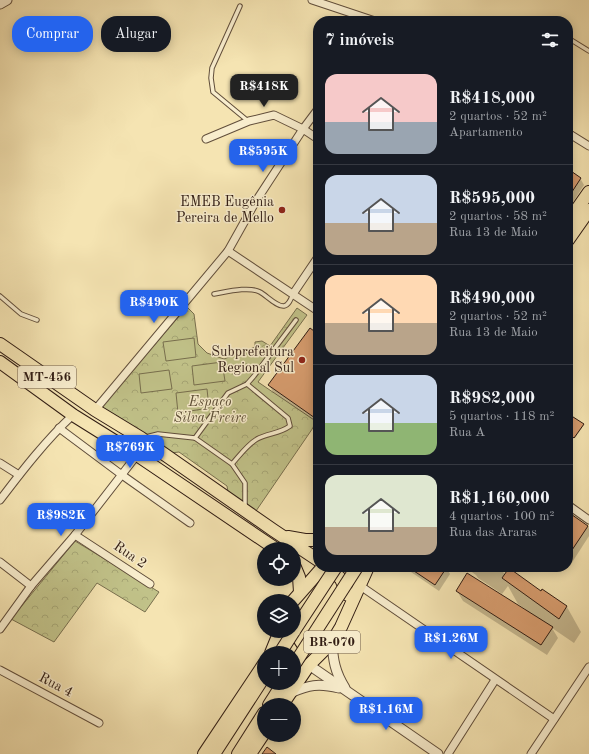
<!DOCTYPE html>
<html lang="pt">
<head>
<meta charset="utf-8">
<style>
  :root { --surface:#171b24; --page:#20242c; --text:#f1f3f6; --muted:#9ea1a6; --line:#363941; --accent:#2563eb }
  body { margin:0; font-family:"Old Standard TT",serif; background:var(--page); color:var(--text); height:100vh; display:flex; flex-direction:column; font-size:15px; white-space:nowrap }
  * { box-sizing:border-box; margin:0 }
  p { font-size:13px; color:var(--muted) }
  .icon { flex:none; width:22px; height:22px; fill:none; stroke:currentColor; stroke-width:2; stroke-linecap:round; stroke-linejoin:round }
  .map { position:relative; flex:1; overflow:hidden }
  .details { position:absolute; left:313px; top:16px; width:260px; height:556px; display:flex; flex-direction:column; background:var(--surface); border-radius:16px; box-shadow:0 2px 10px #0003 }
  .details>* { flex:none }
  .banner { position:absolute; left:12px; top:16px; width:241px; height:36px; display:flex; gap:8px }
  .controls { position:absolute; left:257px; top:542px; display:grid; gap:8px }
  .controls a { display:grid; place-items:center; width:44px; height:44px; border-radius:50%; background:var(--surface); box-shadow:0 2px 10px #0003; font-size:20px }
  .price { position:absolute; translate:-50% -34px; padding:0 9px; border-radius:8px; background:var(--accent); color:#fff; font-size:13px; line-height:26px; filter:drop-shadow(0 1px 2px #0008) }
  .price::after { content:''; position:absolute; left:50%; top:24px; width:12px; height:9px; margin-left:-6px; background:inherit; clip-path:polygon(0 0,100% 0,50% 100%) }
  .price.active { background:#222; color:#fff }
  ul { padding:0; list-style:none }
  li { display:flex; align-items:center; gap:12px; height:100px; padding:0 12px }
  li+li { border-top:1px solid var(--line) }
  li span { display:grid; place-items:center; flex:none; width:112px; height:80px; border-radius:12px; color:#555 }
  li>.icon { margin-inline-start:auto }
  span .icon { width:48px; height:48px; fill:#fffc; stroke-width:1 }
  li b { font-size:17px }
  h2 { display:flex; justify-content:space-between; align-items:center; height:48px; padding:0 12px; font-size:17px }
  .chip { padding:0 14px; border-radius:16px; background:var(--surface); box-shadow:0 2px 10px #0003; font-size:14px; line-height:36px }
  .chip.active { background:var(--accent); color:#fff }
  .map>svg:first-child { display:block }
</style>
</head>
<body>
<div class="map">
<svg width="589" height="754" viewBox="0 0 589 754">
  <defs>
    <pattern id="park-crowns" width="20" height="18" patternUnits="userSpaceOnUse"><rect width="20" height="18" fill="#c1c289"/><path d="M2 6a3 3 0 1 1 6 0M12 15a3 3 0 1 1 6 0" fill="none" stroke="#a6a675"/></pattern>
  </defs>
  <rect width="100%" height="100%" fill="#f5e4b2"/>
  <filter id="stains"><feTurbulence type="fractalNoise" baseFrequency=".005" numOctaves="4"/><feColorMatrix values="0 0 0 0 .2 0 0 0 0 .09 0 0 0 0 .02 0 0 0 .5 -.17"/></filter>
  <radialGradient id="worn" r=".72"><stop offset=".6" stop-color="#630" stop-opacity="0"/><stop offset="1" stop-color="#630" stop-opacity=".3"/></radialGradient>
  <g fill="url(#park-crowns)" stroke="#786f4e">
    <path d="M187 307 194 314 198 344 207 353 224 359 255 347V342L262 341 270 346 297 308 307 315 258 382 317 422 256 511 228 492 227 486 179 452 171 453 102 409 103 405Z"/>
    <path d="M75 541 159 592 145 612 97 583 54 642 11 619Z"/>
  </g>
  <g fill="#c1c289" stroke="#786f4e">
    <path d="M194 338 196 357 166 361 163 342Z"/>
    <path d="M222 362 225 381 194 385 192 366Z"/>
    <path d="M169 370 172 389 141 393 139 374Z"/>
    <path d="M207 389 209 408 178 413 176 393Z"/>
  </g>
  <g fill="#0003">
    <path d="M568 170 580 178 584 185 568 210Z"/>
    <path d="M318 336V423L273 392 269 385Z"/>
    <path d="M568 420 584 425 575 438 568 433Z"/>
    <path d="M568 513 588 526 589 529V536L571 564 568 562Z"/>
    <path d="M407 567H446L450 574 439 591 408 570Z"/>
    <path d="M465 567H500L505 575 542 592 543 590 567 607 581 632 574 643 552 628 558 638 547 655 463 601 457 591 524 611 525 609 518 604 508 586 502 594 478 578 476 575Z"/>
  </g>
  <g fill="#d89d6f" stroke="#301c13">
    <path d="M568 169 581 178 568 198Z"/>
    <path d="M310 328 318 334V413L315 418 268 385Z"/>
    <path d="M570 415 584 424 574 438 568 433V418Z"/>
    <path d="M568 512 588 526 568 556Z"/>
    <path d="M408 567H447L435 585Z"/>
    <path d="M509 568 541 591 542 589 567 606 559 619 502 578Z"/>
    <path d="M467 573 553 627 541 645 456 591Z"/>
    <path d="M267 747 276 754H262Z"/>
  </g>
  <g fill="none" stroke-linecap="round" stroke-linejoin="round">
    <g stroke="#614e3b" stroke-width="5.5">
      <g id="service">
        <path d="M240 6 212 68 211 78 213 92 248 121"/>
        <path d="M568 38 589 51"/>
        <path d="M214 294C226 292 249 286 260 292 266 295 277 307 284 306 289 305 291 299 293 294"/>
        <path d="M0 296 21 314 37 320"/>
        <path d="M146 437 158 434 195 438 232 464 245 483V507"/>
        <path d="M195 438 228 393 247 384 254 376 296 320"/>
        <path d="M232 464C240 455 247 445 257 439 268 433 279 434 290 426L288 418 247 384"/>
      </g>
    </g>
    <g stroke="#614e3b" stroke-width="9">
      <g id="minor">
        <path d="M312 0 375 21"/>
        <path d="M568 133 589 146"/>
        <path d="M206 139 249 121 274 115 303 129 318 139"/>
        <path d="M228 251 318 311"/>
        <path d="M293 294 318 257"/>
        <path d="M95 410 228 251 256 201 303 129 318 109"/>
        <path d="M59 428 122 475 190 523"/>
        <path d="M0 463 19 475"/>
        <path d="M0 500C22 471 46 440 73 415"/>
        <path d="M568 505 589 520"/>
        <path d="M75 535 150 584"/>
        <path d="M0 562 31 586"/>
        <path d="M359 585 554 719"/>
        <path d="M0 629 31 586 75 535 137 455"/>
        <path d="M0 670 99 723"/>
        <path d="M448 754 495 680"/>
        <path d="M531 754 589 667"/>
      </g>
    </g>
    <g stroke="#614e3b" stroke-width="11">
      <g id="tertiary">
        <path d="M0 4 7 0"/>
        <path d="M332 642C333 660 335 672 345 688"/>
        <path d="M309 665 438 754"/>
        <path d="M290 693C309 685 318 683 339 688"/>
      </g>
    </g>
    <g stroke="#301c13" stroke-width="14">
      <g id="primary">
        <path d="M0 344 95 410 141 438 273 530 318 560"/>
        <path d="M0 362 73 415 137 455 276 549"/>
        <path d="M288 537 305 540H318"/>
        <path d="M294 565 299 577 300 592"/>
        <path d="M329 567 341 579 348 595"/>
        <path d="M293 601 323 567"/>
        <path d="M281 631 285 641 293 653"/>
        <path d="M271 653 280 631"/>
        <path d="M282 705 309 665 332 642 341 627 368 567"/>
        <path d="M204 754 264 664"/>
        <path d="M250 754 264 733"/>
      </g>
    </g>
    <g stroke="#301c13" stroke-width="14">
      <g id="trunk">
        <path d="M568 222 589 192"/>
        <path d="M568 240 589 210"/>
        <path d="M269 705 283 683"/>
        <path d="M214 754 264 677"/>
        <path d="M238 754 264 713"/>
      </g>
    </g>
    <use href="#service" stroke="#f8edcd" stroke-width="3.5"/>
    <use href="#minor" stroke="#f8edcd" stroke-width="7"/>
    <use href="#tertiary" stroke="#f8edcd" stroke-width="9"/>
    <use href="#primary" stroke="#f5e4b2" stroke-width="12"/>
    <use href="#trunk" stroke="#f5e4b2" stroke-width="12"/>
    <g stroke="#301c13" stroke-width="14" stroke-linecap="butt">
      <g id="trunk-bridge">
        <path d="M294 631 336 567"/>
        <path d="M280 653 294 631"/>
        <path d="M294 665 357 567"/>
      </g>
    </g>
    <use href="#trunk-bridge" stroke="#f5e4b2" stroke-width="12"/>
  </g>
  <g fill="#8f2418" stroke="#f8edcd" stroke-width="1.5">
    <circle cx="282" cy="210" r="4"/>
    <circle cx="302" cy="360" r="4"/>
  </g>
  <g text-anchor="middle" dominant-baseline="central" stroke-width="3" stroke-linejoin="round" paint-order="stroke">
    <g fill="#f8edcd" stroke="#6c5b4b" stroke-width="1">
      <rect x="18" y="366" width="58" height="22" rx="3"/>
      <rect x="304" y="631" width="56" height="22" rx="3"/>
    </g>
    <g font-size="13" font-weight="bold" fill="#301c13">
      <text x="47" y="377">MT-456</text>
      <text x="332" y="642">BR-070</text>
    </g>
    <g font-size="14" fill="#301c13" stroke="#f8edcd" text-anchor="end">
      <text x="274" y="202">EMEB Eugênia<tspan x="274" dy="16">Pereira de Mello</tspan></text>
      <text x="294" y="352">Subprefeitura<tspan x="294" dy="16">Regional Sul</tspan></text>
    </g>
    <g font-size="14" font-style="italic" fill="#5c4e36" stroke="#f8edcd">
      <text x="210" y="402">Espaço<tspan x="210" dy="16">Silva Freire</tspan></text>
    </g>
    <g font-size="14" fill="#301c13" stroke="#f8edcd">
      <text transform="translate(130 555) rotate(34)">Rua 2</text>
      <text transform="translate(56 685) rotate(28)">Rua 4</text>
    </g>
  </g>
  <rect width="100%" height="100%" filter="url(#stains)"/>
  <rect width="100%" height="100%" fill="url(#worn)"/>
</svg>
<div class="controls">
<a><svg class="icon" aria-label="locate" viewBox="0 0 24 24"><circle cx="12" cy="12" r="6"/><path d="M12 2v4M12 18v4M2 12h4M18 12h4"/></svg></a>
<a><svg class="icon" aria-label="layers" viewBox="0 0 24 24"><path d="M12 4l9 5-9 5-9-5zM3 14l9 5 9-5"/></svg></a>
<a>+</a>
<a>−</a>
</div>
<b class="price active" style="left:264px;top:108px">R$418K</b>
<b class="price" style="left:263px;top:173px">R$595K</b>
<b class="price" style="left:154px;top:324px">R$490K</b>
<b class="price" style="left:130px;top:469px">R$769K</b>
<b class="price" style="left:61px;top:537px">R$982K</b>
<b class="price" style="left:451px;top:660px">R$1.26M</b>
<b class="price" style="left:386px;top:731px">R$1.16M</b>
<div class="banner">
<a class="chip active">Comprar</a>
<a class="chip">Alugar</a>
</div>
<section class="details">
<h2>7 imóveis<svg class="icon" aria-label="filters" viewBox="0 0 24 24"><path d="M4 7h16M4 17h16"/><circle cx="9" cy="7" r="2"/><circle cx="15" cy="17" r="2"/></svg></h2>
<ul>
<li><span style="background:linear-gradient(#f6c9c9 60%,#9aa5b1 0)"><svg class="icon" aria-label="home" viewBox="0 0 24 24"><path d="M3 11l9-7 9 7M6 9v11h12V9"/></svg></span><div><b>R$418,000</b><p>2 quartos · 52 m²</p><p>Apartamento</p></div></li>
<li><span style="background:linear-gradient(#c9d6e8 60%,#b9a48a 0)"><svg class="icon" aria-label="home" viewBox="0 0 24 24"><path d="M3 11l9-7 9 7M6 9v11h12V9"/></svg></span><div><b>R$595,000</b><p>2 quartos · 58 m²</p><p>Rua 13 de Maio</p></div></li>
<li><span style="background:linear-gradient(#ffd9b3 60%,#b9a48a 0)"><svg class="icon" aria-label="home" viewBox="0 0 24 24"><path d="M3 11l9-7 9 7M6 9v11h12V9"/></svg></span><div><b>R$490,000</b><p>2 quartos · 52 m²</p><p>Rua 13 de Maio</p></div></li>
<li><span style="background:linear-gradient(#c9d6e8 60%,#8fb573 0)"><svg class="icon" aria-label="home" viewBox="0 0 24 24"><path d="M3 11l9-7 9 7M6 9v11h12V9"/></svg></span><div><b>R$982,000</b><p>5 quartos · 118 m²</p><p>Rua A</p></div></li>
<li><span style="background:linear-gradient(#dfe7d0 65%,#b9a48a 0)"><svg class="icon" aria-label="home" viewBox="0 0 24 24"><path d="M3 11l9-7 9 7M6 9v11h12V9"/></svg></span><div><b>R$1,160,000</b><p>4 quartos · 100 m²</p><p>Rua das Araras</p></div></li>
</ul>
</section>
</div>
</body>
</html>
